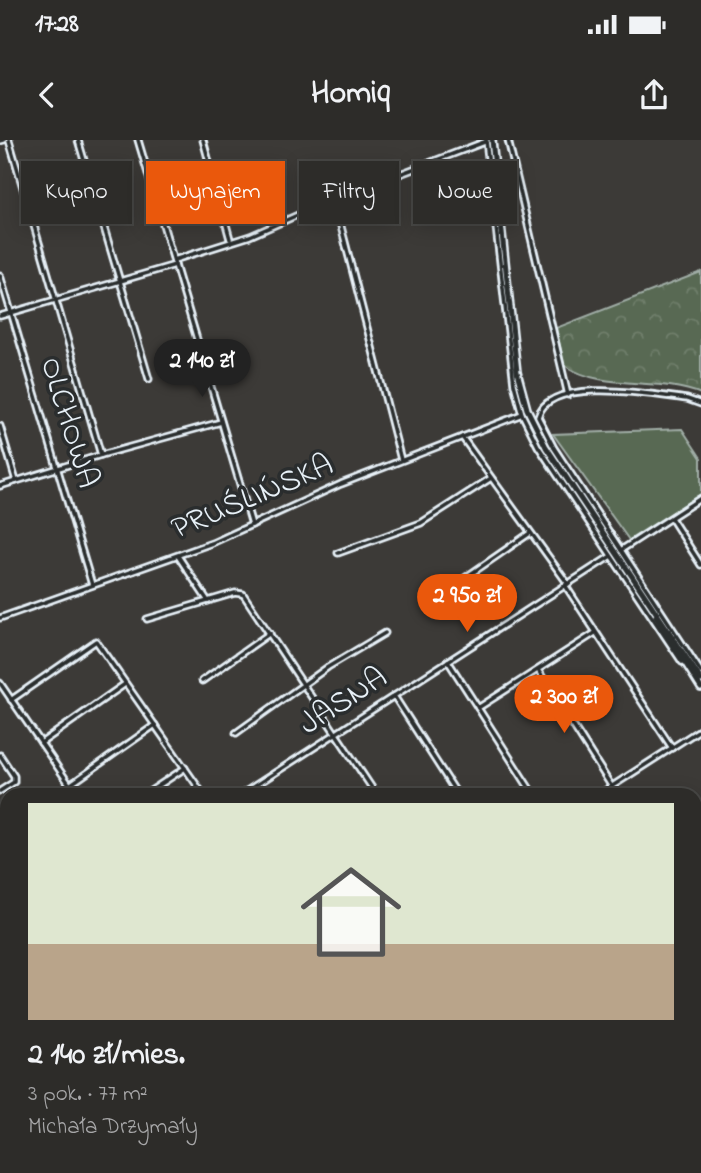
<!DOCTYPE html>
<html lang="pl">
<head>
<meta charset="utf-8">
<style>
  :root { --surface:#2d2c29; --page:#393835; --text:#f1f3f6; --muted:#a7a7a8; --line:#484846; --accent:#ea580c }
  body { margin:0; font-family:"Indie Flower",sans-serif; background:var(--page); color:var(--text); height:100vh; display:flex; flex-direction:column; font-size:26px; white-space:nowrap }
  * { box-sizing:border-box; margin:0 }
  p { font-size:23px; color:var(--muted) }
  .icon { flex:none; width:38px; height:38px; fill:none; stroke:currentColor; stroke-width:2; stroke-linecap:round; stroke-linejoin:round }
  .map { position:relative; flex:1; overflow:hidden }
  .sheet { position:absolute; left:0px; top:648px; width:702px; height:387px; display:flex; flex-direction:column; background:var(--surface); border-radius:21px 21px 0 0; box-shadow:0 4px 18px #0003,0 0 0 2px var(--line) }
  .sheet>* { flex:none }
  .guide { position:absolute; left:21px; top:21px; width:660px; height:63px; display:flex; gap:14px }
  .price { position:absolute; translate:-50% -60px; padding:0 16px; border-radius:24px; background:var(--accent); color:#fff; font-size:23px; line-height:46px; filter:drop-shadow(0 2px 4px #0008) }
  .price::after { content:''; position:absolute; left:50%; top:42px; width:21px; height:16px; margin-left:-10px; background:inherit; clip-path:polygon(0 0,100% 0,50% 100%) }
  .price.current { background:#222; color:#fff }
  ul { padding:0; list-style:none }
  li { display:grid; align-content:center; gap:14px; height:371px; padding:0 28px }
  li span { display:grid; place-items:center; height:217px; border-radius:0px; color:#555 }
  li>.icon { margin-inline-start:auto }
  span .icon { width:126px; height:126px; fill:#fffc; stroke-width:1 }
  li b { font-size:30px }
  .chip { padding:0 24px; border-radius:0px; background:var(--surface); box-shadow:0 4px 18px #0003,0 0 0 2px var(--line); font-size:24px; line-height:63px }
  .chip.current { background:var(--accent); color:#fff }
  .status { display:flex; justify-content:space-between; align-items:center; height:49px; padding:0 35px; background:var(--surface); direction:ltr }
  .status svg { height:19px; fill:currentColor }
  header { display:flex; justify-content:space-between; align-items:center; height:91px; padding:0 28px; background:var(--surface); font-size:32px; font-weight:700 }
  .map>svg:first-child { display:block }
</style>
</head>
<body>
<div class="status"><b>17:28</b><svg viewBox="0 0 49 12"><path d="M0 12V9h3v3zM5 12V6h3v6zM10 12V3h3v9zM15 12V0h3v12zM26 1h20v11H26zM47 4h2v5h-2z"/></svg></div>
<header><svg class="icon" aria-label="back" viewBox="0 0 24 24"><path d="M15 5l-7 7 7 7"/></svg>Homiq<svg class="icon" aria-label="share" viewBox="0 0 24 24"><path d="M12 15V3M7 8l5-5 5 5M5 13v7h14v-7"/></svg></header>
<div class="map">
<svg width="701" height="1033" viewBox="0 0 701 1033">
  <defs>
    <pattern id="forest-crowns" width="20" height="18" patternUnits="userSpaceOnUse" patternTransform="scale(1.75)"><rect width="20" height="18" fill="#586953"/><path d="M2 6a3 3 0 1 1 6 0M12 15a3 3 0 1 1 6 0" fill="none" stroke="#707f6c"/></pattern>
  </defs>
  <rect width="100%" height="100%" fill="#3c3a37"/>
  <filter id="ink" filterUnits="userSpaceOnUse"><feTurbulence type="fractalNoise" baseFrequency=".0143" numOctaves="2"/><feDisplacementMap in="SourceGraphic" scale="14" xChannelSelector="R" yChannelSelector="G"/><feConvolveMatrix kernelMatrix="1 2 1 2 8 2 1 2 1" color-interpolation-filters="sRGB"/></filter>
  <g filter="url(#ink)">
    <path fill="url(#forest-crowns)" stroke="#a0ada6" stroke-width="2" d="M701 132V254C658 236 604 252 564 225L556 188Z"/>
    <path fill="#586953" stroke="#a0ada6" stroke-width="2" d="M682 289 701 318V354L629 400 553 294Z"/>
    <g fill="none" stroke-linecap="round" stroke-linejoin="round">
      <g stroke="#e8f1f8" stroke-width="9">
        <g id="minor">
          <path d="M78 0 149 239"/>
          <path d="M138 0 252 385"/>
          <path d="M203 0 230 99"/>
          <path d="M486 0 514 244 522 274 538 306 682 522"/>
          <path d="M508 0 568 255"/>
          <path d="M0 1 4 0"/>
          <path d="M334 59 401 320"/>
          <path d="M174 120 250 96 334 59 487 1"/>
          <path d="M0 135 92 445"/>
          <path d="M0 176 175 125"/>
          <path d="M701 264 687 259C656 255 548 235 538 277L554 308 701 532"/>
          <path d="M0 286 16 341"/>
          <path d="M462 297 568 444"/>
          <path d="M101 315 221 282"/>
          <path d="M0 346 101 315 9 0"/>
          <path d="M671 378 701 425"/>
          <path d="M621 410 701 358"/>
          <path d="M338 413 421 383 491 338"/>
          <path d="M178 416 208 461"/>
          <path d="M565 445 672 608"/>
          <path d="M430 462 530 393"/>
          <path d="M0 478 212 403 341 344 522 274"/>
          <path d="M147 479 235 453 243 454 376 654"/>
          <path d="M448 521 533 654"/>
          <path d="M538 530 612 647"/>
          <path d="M202 541 270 493"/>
          <path d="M0 543 76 654"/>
          <path d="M394 556 457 654"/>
          <path d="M11 560 96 501 203 654"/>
          <path d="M478 568 595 493"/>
          <path d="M236 593 328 527 385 493"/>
          <path d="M41 603 125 544"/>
          <path d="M0 615 14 636V642L0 651"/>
          <path d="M57 654 155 585"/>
          <path d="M146 654 185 628"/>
          <path d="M242 654 611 416"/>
          <path d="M600 654 701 589"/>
          <path d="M0 672 7 683"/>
          <path d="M0 744 7 754"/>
          <path d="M695 858 701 854"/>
          <path d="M0 861 7 857"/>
          <path d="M695 925 701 921"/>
          <path d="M141 1027 145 1033"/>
          <path d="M195 1027 199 1033"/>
          <path d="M329 1027 333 1033"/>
          <path d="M615 1027 619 1033"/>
          <path d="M5 1033 14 1027"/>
          <path d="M429 1033 437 1027"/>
          <path d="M527 1033 536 1027"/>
        </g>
      </g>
      <g stroke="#e8f1f8" stroke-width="10">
        <g id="tertiary">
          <path d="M492 0 517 232 527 269 546 307 701 540"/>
          <path d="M656 476 701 548"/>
          <path d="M695 783 701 779"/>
          <path d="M0 828 7 843"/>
          <path d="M95 1027 98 1033"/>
          <path d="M309 1033 318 1027"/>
        </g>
      </g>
      <use href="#minor" stroke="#2a2d2e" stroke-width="3.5"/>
      <use href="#tertiary" stroke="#2a2d2e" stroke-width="5"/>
    </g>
  </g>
  <g text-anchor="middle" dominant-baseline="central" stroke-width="7" stroke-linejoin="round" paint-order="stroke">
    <g font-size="32" fill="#e8f1f8" stroke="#2a2d2e">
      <text transform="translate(68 283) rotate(73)">OLCHOWA</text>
      <text transform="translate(253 358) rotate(-23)">PRUŚLIŃSKA</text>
      <text transform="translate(344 562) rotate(-33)">JASNA</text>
    </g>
  </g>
</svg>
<b class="price current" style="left:202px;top:259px">2 140 zł</b>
<b class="price" style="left:467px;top:494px">2 950 zł</b>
<b class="price" style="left:564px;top:595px">2 300 zł</b>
<div class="guide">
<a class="chip">Kupno</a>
<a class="chip current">Wynajem</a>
<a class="chip">Filtry</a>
<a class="chip">Nowe</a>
</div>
<section class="sheet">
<ul>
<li><span style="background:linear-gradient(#dfe7d0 65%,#b9a48a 0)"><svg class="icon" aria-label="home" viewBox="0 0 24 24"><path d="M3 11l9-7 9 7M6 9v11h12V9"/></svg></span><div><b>2 140 zł/mies.</b><p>3 pok. · 77 m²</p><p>Michała Drzymały</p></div></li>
</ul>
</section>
</div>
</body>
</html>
